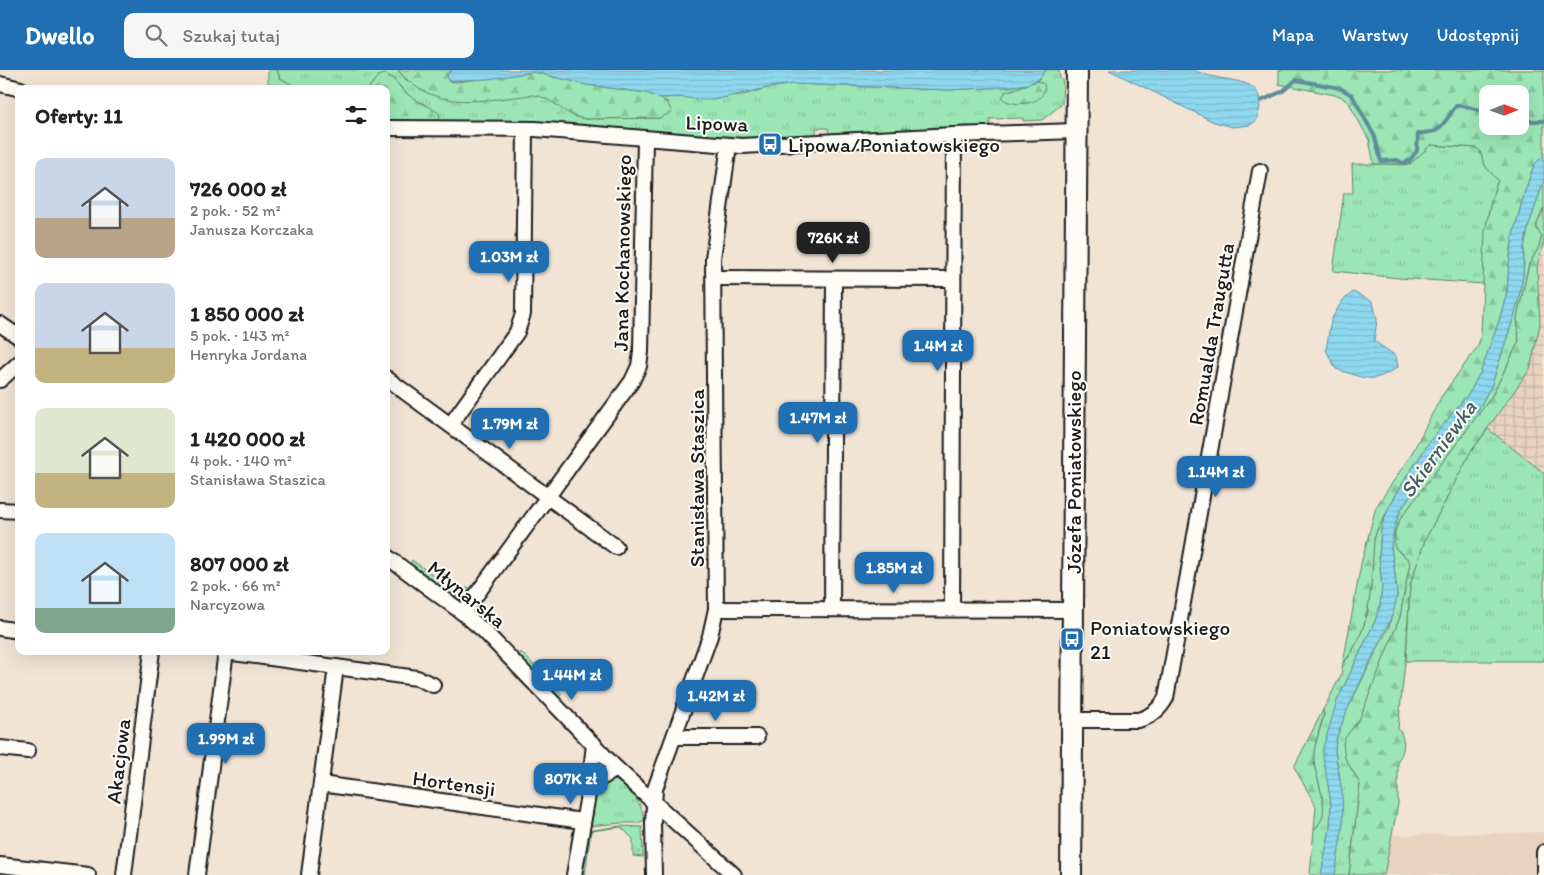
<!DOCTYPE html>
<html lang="pl">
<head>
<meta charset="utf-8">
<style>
  :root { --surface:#fff; --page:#f6f6f6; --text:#222; --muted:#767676; --accent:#1f6fb2 }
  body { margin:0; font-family:Itim,sans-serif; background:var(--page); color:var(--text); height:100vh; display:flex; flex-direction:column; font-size:19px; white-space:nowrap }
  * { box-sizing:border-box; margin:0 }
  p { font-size:16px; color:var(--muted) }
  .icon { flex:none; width:28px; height:28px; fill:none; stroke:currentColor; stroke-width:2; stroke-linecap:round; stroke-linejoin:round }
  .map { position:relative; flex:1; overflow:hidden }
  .drawer { position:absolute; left:15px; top:15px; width:375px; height:570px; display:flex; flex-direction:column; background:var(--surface); border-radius:10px; box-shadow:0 5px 20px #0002 }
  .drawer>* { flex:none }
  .needle { width:32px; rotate:89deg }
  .buttons { position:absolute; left:1479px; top:15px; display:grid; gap:10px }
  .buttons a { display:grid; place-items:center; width:50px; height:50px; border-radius:10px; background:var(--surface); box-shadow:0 5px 20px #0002; font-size:25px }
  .price { position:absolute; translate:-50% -42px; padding:0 11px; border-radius:10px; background:var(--accent); color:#fff; font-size:16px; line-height:32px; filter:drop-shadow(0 1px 2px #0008) }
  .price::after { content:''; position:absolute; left:50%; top:30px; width:15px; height:11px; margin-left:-8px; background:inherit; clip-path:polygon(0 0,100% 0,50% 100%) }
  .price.active { background:#222; color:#fff }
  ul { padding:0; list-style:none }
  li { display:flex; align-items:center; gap:15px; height:125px; padding:0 20px }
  li span { display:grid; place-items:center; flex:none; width:140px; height:100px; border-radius:10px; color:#555 }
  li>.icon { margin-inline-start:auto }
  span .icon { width:60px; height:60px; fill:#fffc; stroke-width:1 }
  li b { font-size:21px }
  h2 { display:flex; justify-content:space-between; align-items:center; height:60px; padding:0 20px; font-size:21px }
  header { display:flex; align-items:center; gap:30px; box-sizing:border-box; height:70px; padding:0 25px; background:var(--accent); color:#fff }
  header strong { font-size:24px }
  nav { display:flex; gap:28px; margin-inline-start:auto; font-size:18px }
  .search { width:350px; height:45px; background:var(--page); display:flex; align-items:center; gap:12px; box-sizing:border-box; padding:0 18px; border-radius:10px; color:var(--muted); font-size:19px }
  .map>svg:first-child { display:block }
</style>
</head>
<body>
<header>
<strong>Dwello</strong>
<div class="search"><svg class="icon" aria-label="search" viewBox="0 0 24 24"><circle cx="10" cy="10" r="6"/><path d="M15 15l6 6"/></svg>Szukaj tutaj</div>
<nav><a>Mapa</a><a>Warstwy</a><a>Udostępnij</a></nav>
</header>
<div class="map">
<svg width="1544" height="805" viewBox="0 0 1544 805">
  <defs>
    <pattern id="industrial-grid" width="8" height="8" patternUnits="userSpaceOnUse" patternTransform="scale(1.25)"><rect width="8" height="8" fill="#e9d3be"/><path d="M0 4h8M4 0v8" fill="none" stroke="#c7b5a3"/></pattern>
    <pattern id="grass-tufts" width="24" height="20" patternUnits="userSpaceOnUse" patternTransform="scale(1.25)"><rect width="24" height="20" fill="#9ce6b5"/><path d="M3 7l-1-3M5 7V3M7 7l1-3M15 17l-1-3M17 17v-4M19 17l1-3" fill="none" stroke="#86c59b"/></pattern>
    <pattern id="forest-firs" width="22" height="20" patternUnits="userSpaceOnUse" patternTransform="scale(1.25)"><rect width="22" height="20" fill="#9ce6b5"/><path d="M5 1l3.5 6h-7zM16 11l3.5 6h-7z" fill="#86c59b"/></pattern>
    <pattern id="water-rules" width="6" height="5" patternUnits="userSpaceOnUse" patternTransform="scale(1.25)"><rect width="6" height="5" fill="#8ed8ef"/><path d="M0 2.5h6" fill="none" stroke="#7ab9cc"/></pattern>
  </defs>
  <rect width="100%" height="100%" fill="#f1e4d5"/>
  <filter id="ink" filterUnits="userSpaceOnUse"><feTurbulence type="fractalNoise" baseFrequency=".02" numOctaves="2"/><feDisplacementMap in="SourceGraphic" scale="10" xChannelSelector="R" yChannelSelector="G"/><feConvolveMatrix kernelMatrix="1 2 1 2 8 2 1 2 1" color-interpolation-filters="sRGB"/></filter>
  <g filter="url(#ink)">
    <path fill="#e9d3be" d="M1544 762V805H1384L1392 765Z"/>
    <path fill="url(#industrial-grid)" d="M1544 171V403L1488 359 1540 254 1537 196Z"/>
    <g fill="url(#grass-tufts)" stroke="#5c8168">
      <path d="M277 0H398L406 10 540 25C557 31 568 48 587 49L660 48 667 32 658 28 743 25 767 18 793 14 947 20 1006 17 1028 14 1038 10 1046 0H1059L1060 9 1063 11 1062 34 1042 50 1023 51V48L990 49V57L829 64 828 58H816V65L723 68 536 53 433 51 440 48C433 38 430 39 420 34 409 27 401 18 393 8L374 11 368 19H300L280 8Z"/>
      <path d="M1431 75 1477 78C1482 82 1481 86 1484 93 1487 100 1493 105 1498 110 1484 146 1485 176 1484 214L1399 208 1333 201 1344 123H1353L1352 94H1410Z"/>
      <path d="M1544 110V138L1537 154V159L1542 167 1538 179 1529 194 1517 248 1519 271 1492 326 1401 448C1396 458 1390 472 1399 482 1403 487 1408 486 1410 493L1400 547 1345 688 1360 714 1349 805H1335L1340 709 1335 681 1336 669 1348 638 1389 556 1397 526 1394 495 1391 479 1394 459 1400 441 1421 409 1442 380 1477 342 1492 314 1517 237 1523 206 1524 177 1529 155Z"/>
      <path d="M1488 359 1544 403V591H1406L1410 515 1425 470 1470 383Z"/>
      <path d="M1389 437 1381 458 1379 487 1382 517 1380 536 1375 551 1337 631 1328 711 1331 733 1330 759 1321 805H1310L1314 759 1318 756 1322 726 1313 690 1314 679 1324 645 1323 640 1341 605 1343 593 1349 587 1362 561 1368 542 1374 469 1377 460Z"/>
      <path d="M412 490 451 518H469L472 520C468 526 460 530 453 527L410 495Z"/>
      <path d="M521 582 562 624 559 627 519 586Z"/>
      <path d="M608 710C630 709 640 732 645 750L638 753H622L587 756 596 718Z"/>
      <path d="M621 756 642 757 643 787 633 786V769L621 757 591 761 585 805H581L587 761Z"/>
    </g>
    <g fill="url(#forest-firs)" stroke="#5c8168" fill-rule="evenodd">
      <path d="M268 0H277L280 8 300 19H268Z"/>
      <path d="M398 0H453L447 4 448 11 457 12 534 2 587 15 647 23 667 32 672 42 660 48 587 49C565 48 554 27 533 25 484 30 433 43 398 0Z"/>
      <path d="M1279 0H1544V85L1534 95 1525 121 1513 165 1509 194 1507 222 1499 251 1481 301 1470 322 1430 371 1404 411 1377 460 1374 469C1371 511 1373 560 1343 593L1361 494 1376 437 1411 385 1441 327 1478 276 1481 265 1485 161 1492 127 1498 110C1493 105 1487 100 1484 93 1481 86 1482 82 1477 78L1431 75 1410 94H1374L1369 70 1349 33 1340 26 1279 14ZM1488 24H1520V56H1488Z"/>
      <path d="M385 4C395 8 397 15 405 22 416 32 428 35 439 43L440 48 433 51 386 52V19H368L378 6Z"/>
      <path d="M1037 11 1044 14C1049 34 1013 39 1002 28L1005 22Z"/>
      <path d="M1544 138V171L1537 196 1540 254 1530 299 1470 383 1425 470 1410 515 1406 584 1398 658C1405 668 1406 680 1398 690V734L1384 805H1349L1360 714 1345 688 1343 674 1345 668 1360 648 1400 547 1410 493 1408 489 1395 478C1393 466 1395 459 1401 448L1492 326 1519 271 1517 248 1529 194 1538 179 1542 167 1537 159V154Z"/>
      <path d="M1323 640 1324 644C1320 658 1314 673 1314 687 1313 709 1336 742 1314 759L1316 736 1294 697Z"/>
    </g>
    <g fill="url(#water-rules)" stroke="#608d9b">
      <path d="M453 0H1046L1038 10 1028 14 1006 17 947 20 793 14 767 18 714 30H703L679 27 658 28 647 23 587 15 534 2 488 9 448 11 447 4Z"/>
      <path d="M1109 0H1195C1225 17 1272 0 1257 50L1250 55 1233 57 1214 52Z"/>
      <path d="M1544 85V110L1529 155 1524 177 1523 206 1517 237 1492 314 1477 342 1442 380 1421 409 1400 441 1394 459 1391 479 1394 495 1397 526 1393 544 1348 638 1336 669 1335 681 1342 722 1343 753 1335 805H1321L1330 759 1331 733 1323 686V678L1337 631 1375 551 1380 536 1382 517 1379 487 1381 458 1389 437 1404 411 1430 371 1470 322 1481 301 1499 251 1507 222 1509 194 1513 165 1525 121 1534 95Z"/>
      <path d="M1353 222 1373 232 1377 250 1374 271 1396 286 1398 297C1371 315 1365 308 1336 299L1326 280 1331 250 1342 231Z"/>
    </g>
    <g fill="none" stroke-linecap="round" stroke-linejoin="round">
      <g stroke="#608d9b" stroke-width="4">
        <path d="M1261 31 1283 21 1296 10 1340 18 1352 25 1375 67 1381 91 1397 90 1403 93 1409 91 1417 81 1418 64C1424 62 1430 63 1435 61 1442 59 1451 42 1456 36 1468 34 1475 41 1488 42"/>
        <path d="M1520 51H1544"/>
      </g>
      <g stroke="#1c1c1c" stroke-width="18">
        <g id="street">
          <path d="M0 14 21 19"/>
          <path d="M386 58 535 59 742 76 954 65 1076 61"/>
          <path d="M714 208 953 209"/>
          <path d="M0 254 19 267"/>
          <path d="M386 308 616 477"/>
          <path d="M0 310 19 293"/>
          <path d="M451 354 517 262 523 244 525 59"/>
          <path d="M0 440 19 441"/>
          <path d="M386 486 463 543 484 561 617 699 734 805"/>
          <path d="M716 539 1072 540"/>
          <path d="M832 539 834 209"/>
          <path d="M952 539 954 65"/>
          <path d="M463 543 632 311 639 296 641 282 645 69"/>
          <path d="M0 558 19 561"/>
          <path d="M226 582 402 606 417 608 433 615"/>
          <path d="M1072 650H1138C1151 647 1160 639 1166 628L1260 101"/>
          <path d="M674 667H757"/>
          <path d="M0 678 28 681"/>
          <path d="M321 714 582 751"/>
          <path d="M589 719 594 674"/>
          <path d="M0 795 88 805"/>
          <path d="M124 805 152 581"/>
          <path d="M197 805 226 581"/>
          <path d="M309 805 336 597"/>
          <path d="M574 805 589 719 596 711 617 699"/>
          <path d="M654 805 653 753 655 719 710 566 716 539 713 188 729 75"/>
          <path d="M1544 805V782"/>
        </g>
      </g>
      <g stroke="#1c1c1c" stroke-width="24">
        <path id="secondary" d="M1071 805 1077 0"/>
      </g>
      <use href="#street" stroke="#fdfcf7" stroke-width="14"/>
      <use href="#secondary" stroke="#fdfcf7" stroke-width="20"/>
    </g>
  </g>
  <defs>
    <g id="bus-square" transform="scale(1.25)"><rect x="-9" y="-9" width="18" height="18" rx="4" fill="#1f6fb2" stroke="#fdfcf7"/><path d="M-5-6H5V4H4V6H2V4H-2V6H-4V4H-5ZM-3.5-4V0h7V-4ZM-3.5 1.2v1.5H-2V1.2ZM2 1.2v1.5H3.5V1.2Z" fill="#fff"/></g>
  </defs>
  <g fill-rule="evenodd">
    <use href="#bus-square" x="770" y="74"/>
    <use href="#bus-square" x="1072" y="569"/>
  </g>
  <g text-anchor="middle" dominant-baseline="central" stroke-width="4" stroke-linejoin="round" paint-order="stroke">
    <g font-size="21" fill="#1c1c1c" stroke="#fdfcf7">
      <text transform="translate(717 53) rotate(2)">Lipowa</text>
      <text transform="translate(622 183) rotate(-89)">Jana Kochanowskiego</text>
      <text transform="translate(1211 264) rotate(-80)">Romualda Traugutta</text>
      <text transform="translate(1073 402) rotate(-90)">Józefa Poniatowskiego</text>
      <text transform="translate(696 408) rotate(-90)">Stanisława Staszica</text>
      <text transform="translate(467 524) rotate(39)">Młynarska</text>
      <text transform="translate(118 691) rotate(-83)">Akacjowa</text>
      <text transform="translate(454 713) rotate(8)">Hortensji</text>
    </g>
    <g font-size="21" fill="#1c1c1c" stroke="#fdfcf7" text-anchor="start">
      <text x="788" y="74">Lipowa/Poniatowskiego</text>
      <text x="1090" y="557">Poniatowskiego<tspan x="1090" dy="24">21</tspan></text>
    </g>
    <g font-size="22" font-style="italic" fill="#445e66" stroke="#fdfcf7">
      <text transform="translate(1438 379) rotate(-54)">Skierniewka</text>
    </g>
  </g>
</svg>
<div class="buttons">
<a><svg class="needle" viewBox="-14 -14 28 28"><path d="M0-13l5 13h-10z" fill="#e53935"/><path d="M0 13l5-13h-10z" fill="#767676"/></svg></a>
</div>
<b class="price active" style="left:833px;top:194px">726K zł</b>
<b class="price" style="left:509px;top:213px">1.03M zł</b>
<b class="price" style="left:938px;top:302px">1.4M zł</b>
<b class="price" style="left:818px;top:374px">1.47M zł</b>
<b class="price" style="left:510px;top:380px">1.79M zł</b>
<b class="price" style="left:1216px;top:428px">1.14M zł</b>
<b class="price" style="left:894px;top:524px">1.85M zł</b>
<b class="price" style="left:572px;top:631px">1.44M zł</b>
<b class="price" style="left:716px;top:652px">1.42M zł</b>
<b class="price" style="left:226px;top:695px">1.99M zł</b>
<b class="price" style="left:571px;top:735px">807K zł</b>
<section class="drawer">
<h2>Oferty: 11<svg class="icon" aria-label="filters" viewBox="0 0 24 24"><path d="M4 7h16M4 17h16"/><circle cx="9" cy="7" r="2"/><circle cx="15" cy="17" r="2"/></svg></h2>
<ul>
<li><span style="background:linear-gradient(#c9d6e8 60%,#b9a48a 0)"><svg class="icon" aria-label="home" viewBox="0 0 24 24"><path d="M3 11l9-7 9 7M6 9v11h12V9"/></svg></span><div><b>726 000 zł</b><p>2 pok. · 52 m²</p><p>Janusza Korczaka</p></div></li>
<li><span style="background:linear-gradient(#c9d6e8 65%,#c2b280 0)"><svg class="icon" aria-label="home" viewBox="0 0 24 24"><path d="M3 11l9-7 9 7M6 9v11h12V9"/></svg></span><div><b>1 850 000 zł</b><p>5 pok. · 143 m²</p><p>Henryka Jordana</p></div></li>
<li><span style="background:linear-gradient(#dfe7d0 65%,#c2b280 0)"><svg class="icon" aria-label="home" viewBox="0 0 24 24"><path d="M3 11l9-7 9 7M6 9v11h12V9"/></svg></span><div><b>1 420 000 zł</b><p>4 pok. · 140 m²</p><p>Stanisława Staszica</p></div></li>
<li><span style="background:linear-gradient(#bfe0f5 75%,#7fa58c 0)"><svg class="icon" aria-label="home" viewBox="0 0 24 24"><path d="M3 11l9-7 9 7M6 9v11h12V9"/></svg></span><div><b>807 000 zł</b><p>2 pok. · 66 m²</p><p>Narcyzowa</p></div></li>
</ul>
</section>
</div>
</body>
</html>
